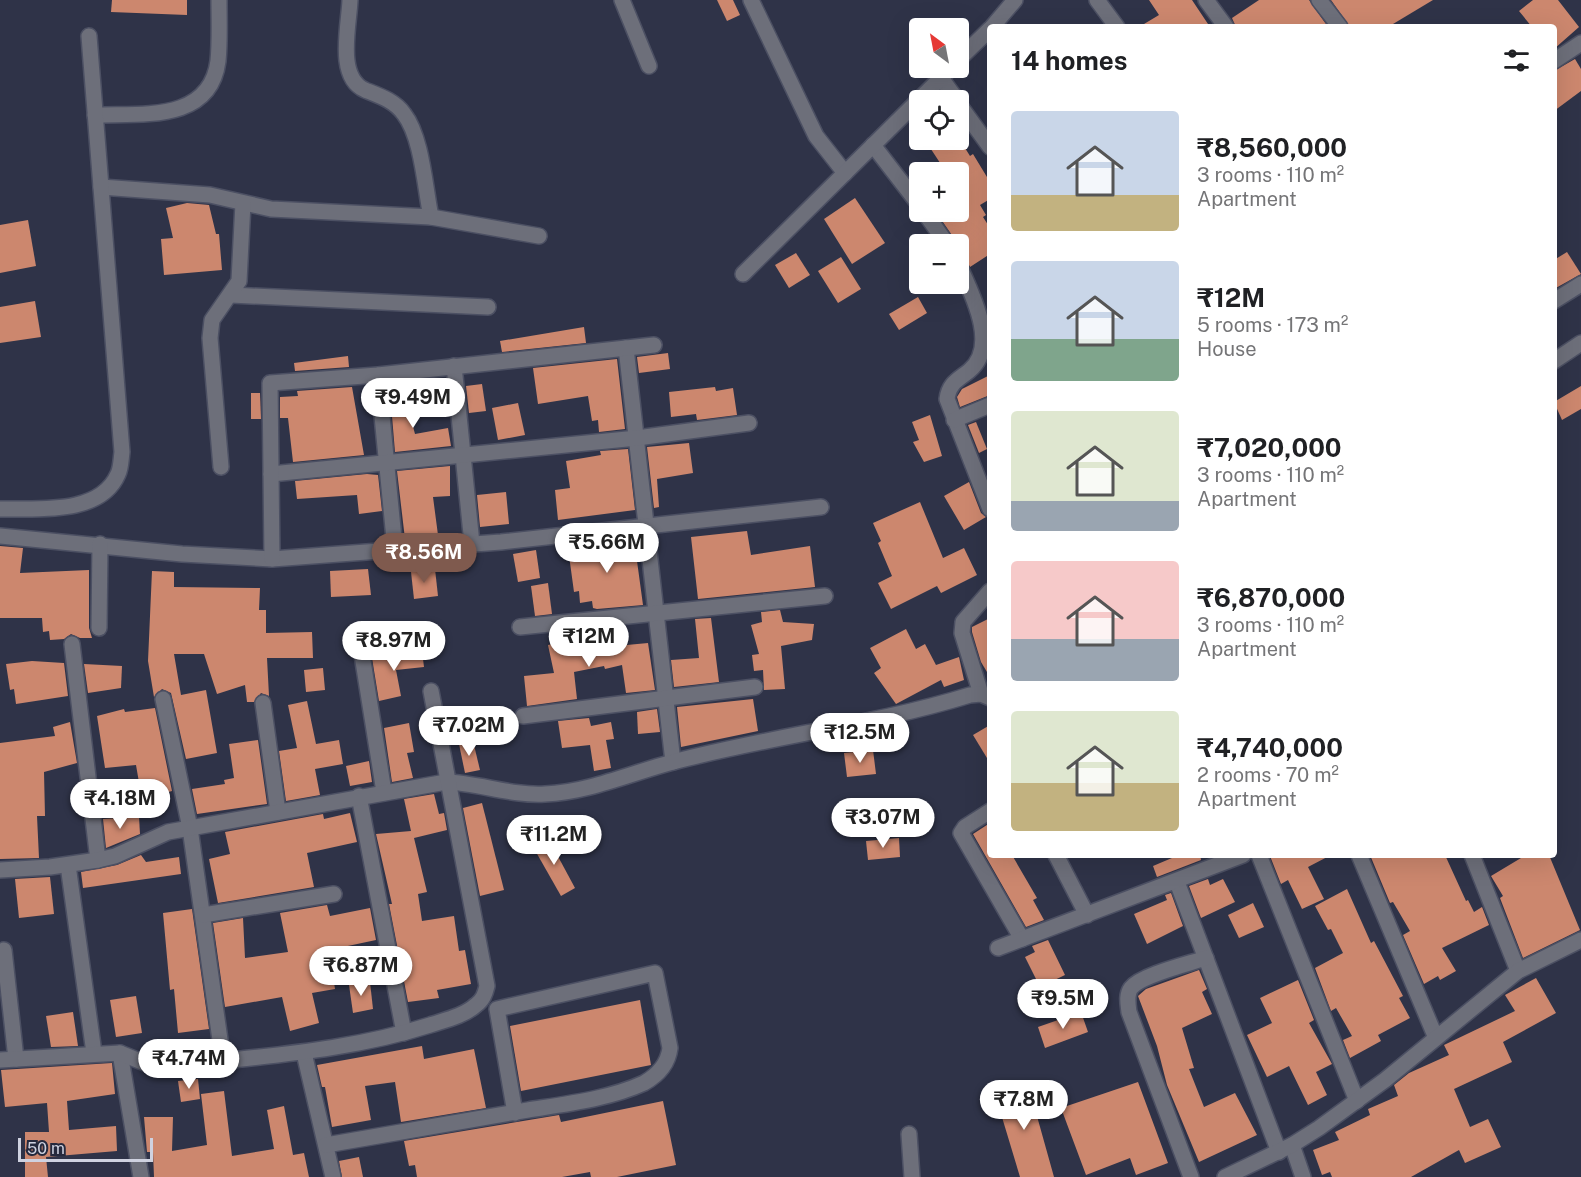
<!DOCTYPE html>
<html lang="en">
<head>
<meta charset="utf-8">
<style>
  :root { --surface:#fff; --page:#f2f2f2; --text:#202124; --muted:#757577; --accent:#7f5a4e }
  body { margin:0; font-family:"Public Sans",sans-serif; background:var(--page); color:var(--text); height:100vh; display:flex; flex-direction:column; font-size:22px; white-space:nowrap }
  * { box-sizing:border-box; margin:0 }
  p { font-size:20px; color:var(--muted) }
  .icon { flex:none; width:33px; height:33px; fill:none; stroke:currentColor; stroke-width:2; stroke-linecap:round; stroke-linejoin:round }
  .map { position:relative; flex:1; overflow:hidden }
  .sheet { position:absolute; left:987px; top:24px; width:570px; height:834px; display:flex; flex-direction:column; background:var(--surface); border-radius:6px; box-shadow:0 6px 24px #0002 }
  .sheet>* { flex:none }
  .needle { width:39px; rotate:328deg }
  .tools { position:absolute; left:909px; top:18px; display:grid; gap:12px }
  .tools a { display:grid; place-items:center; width:60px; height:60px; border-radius:6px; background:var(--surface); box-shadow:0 6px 24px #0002; font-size:30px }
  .scale { position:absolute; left:18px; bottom:15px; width:135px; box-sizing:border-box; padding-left:6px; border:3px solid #cfd2e0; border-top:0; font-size:16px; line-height:21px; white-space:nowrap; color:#cfd2e0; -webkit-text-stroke:4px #25293d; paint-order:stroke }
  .price { position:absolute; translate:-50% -51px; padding:0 14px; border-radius:21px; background:#fff; color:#222; font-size:20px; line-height:39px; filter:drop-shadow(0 2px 3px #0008) }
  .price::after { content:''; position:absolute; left:50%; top:36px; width:18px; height:14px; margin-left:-9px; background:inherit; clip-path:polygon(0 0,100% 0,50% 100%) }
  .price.selected { background:var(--accent); color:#fff }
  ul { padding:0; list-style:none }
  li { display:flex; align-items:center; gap:18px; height:150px; padding:0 24px }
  li span { display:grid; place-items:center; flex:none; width:168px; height:120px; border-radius:6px; color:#555 }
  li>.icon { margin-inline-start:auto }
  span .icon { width:72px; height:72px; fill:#fffc; stroke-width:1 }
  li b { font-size:26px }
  h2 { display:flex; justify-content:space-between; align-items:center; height:72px; padding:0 24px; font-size:26px }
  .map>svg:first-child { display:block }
</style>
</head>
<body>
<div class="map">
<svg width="1581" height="1177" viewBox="0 0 1581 1177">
  <rect width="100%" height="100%" fill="#2f3348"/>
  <g fill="#cc876e">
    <path d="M112 0H187V15L111 12Z"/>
    <path d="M717 0H733L740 15 727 21Z"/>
    <path d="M1149 0H1192L1210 27H1139L1159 15Z"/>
    <path d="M1259 0H1309L1328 27H1236L1232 18Z"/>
    <path d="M1331 0H1433L1388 27H1350Z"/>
    <path d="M1533 0H1558L1579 27 1554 49V27H1532L1519 11Z"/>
    <path d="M1575 59 1581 69V91L1554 111V71Z"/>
    <path d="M925 140H960L970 156 973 154 990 182V199L980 205 986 215 983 217 990 228V254L970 267 964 255 958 253V244L936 212H958V198L967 193 958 180V172H946Z"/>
    <path d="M855 198 885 243 852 264 824 219Z"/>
    <path d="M187 203 209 205 216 234H219L222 270 164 275 161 239 173 238 166 208Z"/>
    <path d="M28 220 36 266 0 273V225Z"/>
    <path d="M1567 252 1581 274 1554 289V260Z"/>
    <path d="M796 253 810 275 789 288 775 265Z"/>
    <path d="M841 257 861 289 838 303 818 271Z"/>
    <path d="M918 297 927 313 899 330 889 314Z"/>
    <path d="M35 301 41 337 0 343V307Z"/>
    <path d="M584 327 586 343 502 352 500 341Z"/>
    <path d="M668 353 670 369 639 373 637 357Z"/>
    <path d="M348 356 349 367 295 371 294 363Z"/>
    <path d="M617 359 625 429 599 432 598 420 592 421 588 396 538 404 533 368Z"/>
    <path d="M990 375V395L960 407 957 397 962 389Z"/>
    <path d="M482 384 486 411 469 413 466 386Z"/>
    <path d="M1581 386V409L1562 420 1554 402Z"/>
    <path d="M352 387 364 455 293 462 288 418H280V397L298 396 297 391Z"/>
    <path d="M715 387 716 391 733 388 737 415 697 420 696 414 671 417 669 392Z"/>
    <path d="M403 389 415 434 448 428 451 446 395 452 390 392Z"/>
    <path d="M251 393H260L261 419H251Z"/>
    <path d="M518 403 525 435 498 440 492 408Z"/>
    <path d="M930 415 942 456 924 462 913 442 919 440 912 422Z"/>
    <path d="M976 422 987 449 979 453 968 425Z"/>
    <path d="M689 443 693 473 657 479 659 507 654 508 647 447Z"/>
    <path d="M628 449 635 510 558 520 555 490 570 488 566 461 601 455 600 451Z"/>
    <path d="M450 466V496L433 497 438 535 405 539 397 471Z"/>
    <path d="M367 474 378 475 382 511 359 514 357 495 297 499 295 481Z"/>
    <path d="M969 482 981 513 986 517 964 530 944 496Z"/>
    <path d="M506 492 509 524 480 527 477 495Z"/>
    <path d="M920 502 943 558 964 548 977 575 941 593 937 586 891 609 878 583 892 576 878 543 881 541 873 523Z"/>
    <path d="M747 531 751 555 810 546 815 587 698 599 691 537Z"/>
    <path d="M634 539 643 605 597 609 593 608 592 601 580 603 579 591 574 592 568 548Z"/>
    <path d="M0 546 23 548 20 573 89 570V628L92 638H80L71 634 64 639 50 640 49 631 43 632 42 618H0Z"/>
    <path d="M536 550 540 578 518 582 513 554Z"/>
    <path d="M368 569 371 595 331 597 330 571Z"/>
    <path d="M435 569 438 596 414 599 411 572Z"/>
    <path d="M152 571 174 572V587L260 588 259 610H266V633L312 632 313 658H267L269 696 261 693 254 702H247L245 685 217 694 204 654H174L181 695 206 690 217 753 186 759 171 693 162 689 154 697 148 661Z"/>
    <path d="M548 583 552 614 535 616 531 586Z"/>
    <path d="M780 610 783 622 814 624 812 640 781 646 785 689 764 690 763 670 754 671 752 655 759 654 751 625 762 622 761 612Z"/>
    <path d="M711 618 719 682 674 687 671 660 699 658 695 619Z"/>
    <path d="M990 618V677L981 662 972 632V627Z"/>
    <path d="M906 629 916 649 925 644 936 665 959 657 964 680 944 687 941 680 896 704 874 673 881 668 870 648Z"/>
    <path d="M613 632 616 646 648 643 655 690 626 693 622 665 605 669 604 666 574 672 577 699 527 706 524 676 554 673 548 645Z"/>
    <path d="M422 651 424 667 396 670 401 696 379 701 372 658Z"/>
    <path d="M32 661 64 663 68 696 16 704 14 689 10 690 6 664Z"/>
    <path d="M84 664 122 666 121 688 88 693Z"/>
    <path d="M323 668 325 690 306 692 304 670Z"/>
    <path d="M753 699 758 731 681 747 677 707Z"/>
    <path d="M307 701 316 744 339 740 343 764 315 769 320 795 286 801 279 751 297 748 288 705Z"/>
    <path d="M155 708 172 791 142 800 136 765 105 768 97 716 124 709 125 712Z"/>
    <path d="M657 709 660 732 638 734 637 712Z"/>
    <path d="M465 712 468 730 449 733 446 716Z"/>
    <path d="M589 718 591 726 611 722 614 739 606 740 611 768 594 771 590 745 562 748 558 721Z"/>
    <path d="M70 722 77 763 44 772 45 816H37L39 858 0 859V743L55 736 53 727Z"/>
    <path d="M409 723 414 752 407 753 413 778 392 782 384 728Z"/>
    <path d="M990 725V763L973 735Z"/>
    <path d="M258 740 267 804 197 814 192 789 225 784 224 780 234 778 229 744Z"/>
    <path d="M473 741 480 770 465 773 459 744Z"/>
    <path d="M873 750 876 774 847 777 844 753Z"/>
    <path d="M369 761 372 782 350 786 346 766Z"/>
    <path d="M434 794 439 814 444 813 447 830 414 838 427 892 418 894 422 921 454 916 459 951 465 950 471 984 437 990 439 998 408 1002 389 904H392L376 834 411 831 404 799Z"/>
    <path d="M482 803 504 890 480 896 463 808Z"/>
    <path d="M350 813 357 842 307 853 314 887 218 903 209 859 230 854 225 832 323 814 324 819Z"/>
    <path d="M139 817 140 834 106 848 103 819Z"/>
    <path d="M990 823V855H1012L1037 898 1033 900 1044 920 1026 927 973 834Z"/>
    <path d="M547 836 575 888 561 896 532 845Z"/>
    <path d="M899 838 900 857 868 860 866 841Z"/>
    <path d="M141 855 146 862 179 857 181 874 83 888 81 872 117 865Z"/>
    <path d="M1179 855H1200L1201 860 1157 877 1153 866Z"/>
    <path d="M1331 855 1308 867 1324 899 1302 909 1288 880 1281 884 1270 856Z"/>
    <path d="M1370 855H1445L1466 901 1468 900 1474 912 1482 907 1489 925 1442 948 1456 971 1440 980 1438 976 1424 984 1403 935 1410 931 1393 902 1390 903Z"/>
    <path d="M1526 855H1549L1580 930 1523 958 1500 898 1503 896 1491 876Z"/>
    <path d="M50 877 54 914 19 918 15 879Z"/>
    <path d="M1208 879 1210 885 1223 879 1235 902 1201 918 1189 886Z"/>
    <path d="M1347 889 1371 943 1374 941 1403 996 1399 998 1410 1018 1378 1035 1381 1041 1350 1058 1343 1040 1352 1036 1336 1008 1331 1011 1315 968 1343 953 1331 929 1328 930 1315 906Z"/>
    <path d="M1171 893 1183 926 1147 944 1134 914 1167 900 1165 895Z"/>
    <path d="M1253 903 1264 927 1239 938 1228 915Z"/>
    <path d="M327 905 330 916 370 908 376 940 329 950 335 989 312 993 319 1023 290 1031 282 997 225 1007 213 923 243 918 245 958 288 952 280 913Z"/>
    <path d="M192 909 209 1029 178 1033 174 989 170 990 163 913Z"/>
    <path d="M1048 940 1065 975 1040 987 1025 957 1035 952 1032 946Z"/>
    <path d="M1199 970 1207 989 1202 992 1212 1014 1182 1028 1194 1068 1189 1069 1204 1107 1235 1093 1257 1135 1199 1162 1167 1085 1157 1046 1138 996 1146 989Z"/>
    <path d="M1536 978 1556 1013 1503 1042 1512 1062 1454 1089 1470 1127 1488 1119 1501 1147 1465 1163 1459 1150 1411 1177H1332L1330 1172 1322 1175 1313 1150 1339 1140 1335 1132 1370 1115 1368 1109 1398 1096 1394 1085 1409 1073 1449 1055 1444 1045 1515 1011 1505 995Z"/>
    <path d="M1298 980 1314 1020 1309 1023 1332 1064 1316 1072 1327 1095 1308 1105 1289 1066 1267 1077 1247 1035 1272 1023 1260 998Z"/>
    <path d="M370 982 373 1009 353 1013 349 985Z"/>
    <path d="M136 996 142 1033 116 1037 110 1000Z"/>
    <path d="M640 1000 651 1065 521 1091 510 1026Z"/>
    <path d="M73 1012 78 1046 51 1047 46 1016Z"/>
    <path d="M1081 1012 1088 1032 1045 1048 1038 1027Z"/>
    <path d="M422 1046 424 1059 474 1049 486 1108 401 1122 395 1082 365 1086 371 1120 332 1127 325 1087H322L317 1065Z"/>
    <path d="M112 1063 115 1094 67 1101 69 1130 116 1126 117 1151 46 1157 48 1177H25V1132H49L47 1103 5 1107 1 1070Z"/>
    <path d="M198 1079 200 1099 181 1102 178 1081Z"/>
    <path d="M1014 1081 1018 1087 1028 1084 1054 1177H1020L995 1094 1002 1092 1000 1086Z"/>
    <path d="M1138 1082 1168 1163 1136 1175 1130 1158 1086 1175 1061 1108Z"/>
    <path d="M224 1091 232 1156 274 1149 267 1110 284 1106 293 1155 304 1153 309 1177H154L153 1152H147L144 1117H173L172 1151 207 1145 201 1094Z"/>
    <path d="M663 1101 676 1165 617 1177H591L590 1172 562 1177H417L415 1165 409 1166 404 1141 559 1115 561 1122Z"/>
    <path d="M359 1157 363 1177H342L339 1161Z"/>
  </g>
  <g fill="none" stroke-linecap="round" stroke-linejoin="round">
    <g stroke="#4c5063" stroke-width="18">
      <g id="minor">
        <path d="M350 0C349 26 336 77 365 90 380 96 395 101 404 114 422 137 425 188 431 217"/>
        <path d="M622 0 649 66"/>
        <path d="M751 0 816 136 845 173"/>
        <path d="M1097 0 1117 27"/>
        <path d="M1206 0 1226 27"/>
        <path d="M1319 0 1340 27"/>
        <path d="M992 27 1015 0"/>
        <path d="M958 60 990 29"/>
        <path d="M1554 61 1581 43"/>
        <path d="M941 78 957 100"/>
        <path d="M958 103 990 147"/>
        <path d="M95 115C141 113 210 123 218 61 220 41 219 20 219 0"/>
        <path d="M873 145 920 206"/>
        <path d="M101 187 210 195 271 209 431 217 539 236"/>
        <path d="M924 212 947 244"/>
        <path d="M958 263C971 292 1000 346 969 371 958 380 949 383 947 399L990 509"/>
        <path d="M743 274 951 68"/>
        <path d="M231 295 488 307"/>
        <path d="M1554 301 1581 284"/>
        <path d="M626 348 673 762"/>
        <path d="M1554 361 1581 343"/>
        <path d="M454 366 472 544"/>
        <path d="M378 375 395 549"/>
        <path d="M954 420 990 405"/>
        <path d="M221 467 210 338 212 320 239 281 243 203"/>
        <path d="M271 474 637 438 749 423"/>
        <path d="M0 509C36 508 100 516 118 474 121 468 121 459 122 452L89 36"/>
        <path d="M0 536 182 554 272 559 501 542 821 507"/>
        <path d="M272 559 270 383 378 375 654 345"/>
        <path d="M520 627 825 596"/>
        <path d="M99 628 100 544"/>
        <path d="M72 644 98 860"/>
        <path d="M362 655 384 792"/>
        <path d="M981 694 962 633 963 622 990 591"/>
        <path d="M163 699 190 828 223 1061"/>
        <path d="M263 703 278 812"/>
        <path d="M523 716 755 687"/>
        <path d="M359 796 404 1033"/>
        <path d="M990 811 965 827 961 833 1022 939"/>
        <path d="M1056 855 1087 915"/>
        <path d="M1259 855 1357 1101"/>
        <path d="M1359 855 1436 1038"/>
        <path d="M1472 855 1518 971"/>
        <path d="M68 865 94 1053"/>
        <path d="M0 870 50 867 98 860 115 856 168 832 446 782C479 783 512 796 545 794 589 792 631 773 673 762 771 736 873 725 970 695L981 694 990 698"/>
        <path d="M1177 882 1279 1152"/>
        <path d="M203 915 334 894"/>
        <path d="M998 948 1243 855"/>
        <path d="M4 950 16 1059"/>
        <path d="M120 1053 141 1177"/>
        <path d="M304 1053 333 1177"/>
        <path d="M0 1060 120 1053 152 1066 171 1067C258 1056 346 1052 430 1025 445 1020 464 1016 476 1005 483 1000 485 994 487 986L431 691"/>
        <path d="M909 1134 912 1177"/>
        <path d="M326 1145C393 1133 461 1122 528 1110 566 1104 609 1099 644 1083 658 1075 668 1064 670 1048L655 973 497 1009 515 1113"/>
        <path d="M1292 1145 1303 1177"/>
        <path d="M1191 1177 1129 1012C1128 1004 1126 995 1131 988 1141 975 1188 964 1206 958"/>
        <path d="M1225 1177 1292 1145 1319 1128 1385 1080 1518 971 1581 940"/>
      </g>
    </g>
    <use href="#minor" stroke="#6d6f7a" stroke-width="15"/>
  </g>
</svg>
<div class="tools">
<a><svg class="needle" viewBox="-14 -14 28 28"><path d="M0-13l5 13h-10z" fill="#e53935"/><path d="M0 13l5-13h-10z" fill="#757577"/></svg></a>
<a><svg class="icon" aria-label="locate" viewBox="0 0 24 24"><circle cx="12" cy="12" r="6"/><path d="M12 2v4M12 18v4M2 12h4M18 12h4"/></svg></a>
<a>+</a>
<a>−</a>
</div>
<div class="scale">50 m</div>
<b class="price" style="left:413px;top:429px">₹9.49M</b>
<b class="price" style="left:607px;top:574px">₹5.66M</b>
<b class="price selected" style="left:424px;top:584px">₹8.56M</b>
<b class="price" style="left:589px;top:668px">₹12M</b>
<b class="price" style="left:394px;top:672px">₹8.97M</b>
<b class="price" style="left:469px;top:757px">₹7.02M</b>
<b class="price" style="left:860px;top:764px">₹12.5M</b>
<b class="price" style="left:120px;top:830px">₹4.18M</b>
<b class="price" style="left:883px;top:849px">₹3.07M</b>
<b class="price" style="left:554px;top:866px">₹11.2M</b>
<b class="price" style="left:361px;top:997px">₹6.87M</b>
<b class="price" style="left:1063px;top:1030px">₹9.5M</b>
<b class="price" style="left:189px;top:1090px">₹4.74M</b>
<b class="price" style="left:1024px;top:1131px">₹7.8M</b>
<section class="sheet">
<h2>14 homes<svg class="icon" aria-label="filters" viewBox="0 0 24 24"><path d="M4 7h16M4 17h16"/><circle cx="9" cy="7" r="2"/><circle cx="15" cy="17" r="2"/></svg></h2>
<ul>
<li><span style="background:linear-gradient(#c9d6e8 70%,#c2b280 0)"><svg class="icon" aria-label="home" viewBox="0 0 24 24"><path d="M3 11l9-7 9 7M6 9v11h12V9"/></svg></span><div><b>₹8,560,000</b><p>3 rooms · 110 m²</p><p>Apartment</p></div></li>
<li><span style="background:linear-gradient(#c9d6e8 65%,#7fa58c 0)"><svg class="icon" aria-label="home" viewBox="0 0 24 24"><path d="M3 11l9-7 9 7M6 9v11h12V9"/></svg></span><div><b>₹12M</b><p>5 rooms · 173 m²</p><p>House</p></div></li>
<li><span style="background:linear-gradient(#dfe7d0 75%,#9aa5b1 0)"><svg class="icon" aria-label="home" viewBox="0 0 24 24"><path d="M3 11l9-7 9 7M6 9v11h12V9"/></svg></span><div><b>₹7,020,000</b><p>3 rooms · 110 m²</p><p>Apartment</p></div></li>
<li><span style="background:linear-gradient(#f6c9c9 65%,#9aa5b1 0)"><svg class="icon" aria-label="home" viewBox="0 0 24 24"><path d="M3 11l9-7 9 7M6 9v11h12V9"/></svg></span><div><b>₹6,870,000</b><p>3 rooms · 110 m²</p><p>Apartment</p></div></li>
<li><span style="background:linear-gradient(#dfe7d0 60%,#c2b280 0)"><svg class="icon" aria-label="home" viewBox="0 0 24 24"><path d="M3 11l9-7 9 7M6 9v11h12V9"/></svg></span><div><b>₹4,740,000</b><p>2 rooms · 70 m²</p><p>Apartment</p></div></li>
</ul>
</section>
</div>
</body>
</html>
